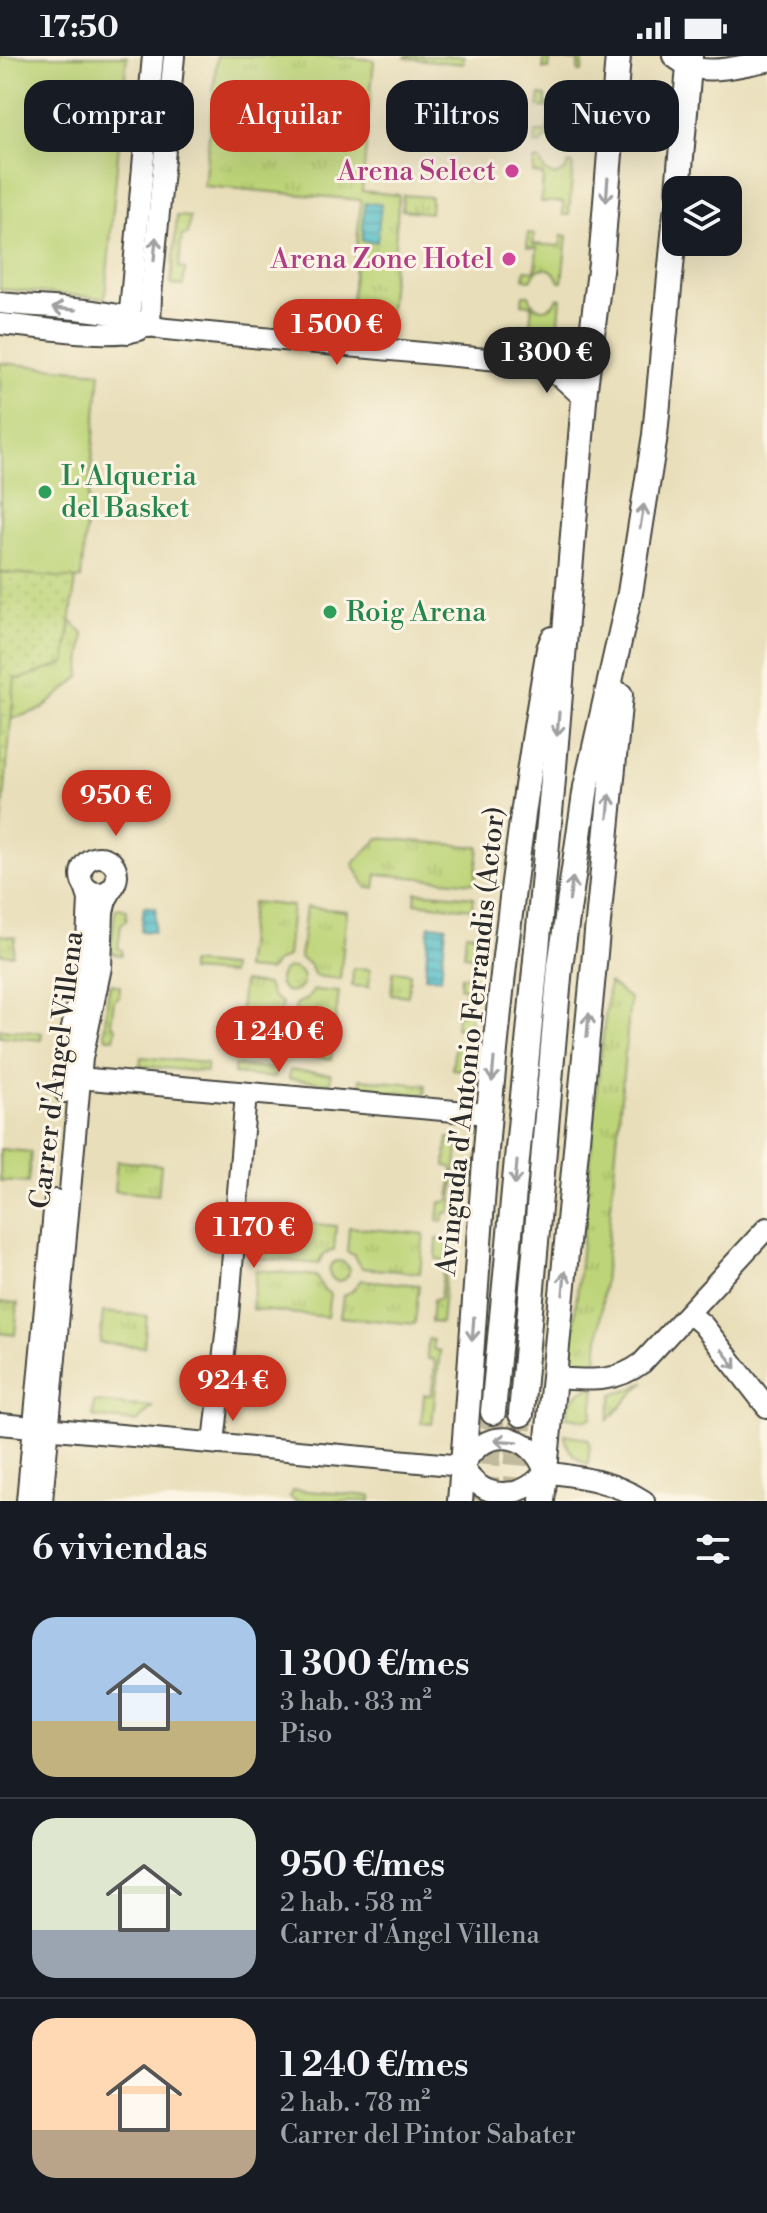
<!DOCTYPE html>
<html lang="es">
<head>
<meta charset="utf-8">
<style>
  :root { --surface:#171b24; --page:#20242c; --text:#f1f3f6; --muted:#9ea1a6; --line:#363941; --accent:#c8321e }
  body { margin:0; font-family:"Libre Bodoni",serif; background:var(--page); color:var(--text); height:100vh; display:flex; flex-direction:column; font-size:30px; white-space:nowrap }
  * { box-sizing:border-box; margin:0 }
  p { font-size:26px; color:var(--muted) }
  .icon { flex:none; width:44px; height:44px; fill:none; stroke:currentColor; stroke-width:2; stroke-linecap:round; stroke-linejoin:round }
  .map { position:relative; height:1445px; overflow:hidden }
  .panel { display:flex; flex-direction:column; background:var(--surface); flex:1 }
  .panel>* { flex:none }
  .banner { position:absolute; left:24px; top:24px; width:720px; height:72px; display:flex; gap:16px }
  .controls { position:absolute; left:662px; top:120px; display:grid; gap:16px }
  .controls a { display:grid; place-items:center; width:80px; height:80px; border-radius:16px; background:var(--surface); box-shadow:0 8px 32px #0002; font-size:40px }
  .price { position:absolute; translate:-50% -68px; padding:0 18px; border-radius:28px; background:var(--accent); color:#fff; font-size:26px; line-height:52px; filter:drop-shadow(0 2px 4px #0008) }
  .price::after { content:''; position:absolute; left:50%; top:48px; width:24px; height:18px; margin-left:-12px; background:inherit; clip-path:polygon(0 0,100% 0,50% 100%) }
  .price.current { background:#222; color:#fff }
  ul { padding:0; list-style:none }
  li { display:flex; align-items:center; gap:24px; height:200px; padding:0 32px }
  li+li { border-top:2px solid var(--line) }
  li span { display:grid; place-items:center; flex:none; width:224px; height:160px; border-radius:24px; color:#555 }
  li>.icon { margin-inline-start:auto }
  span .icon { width:96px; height:96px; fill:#fffc; stroke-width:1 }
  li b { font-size:34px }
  h2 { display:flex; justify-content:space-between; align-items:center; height:96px; padding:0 32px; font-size:34px }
  .tag { padding:0 28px; border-radius:24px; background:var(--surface); box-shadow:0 8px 32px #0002; font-size:28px; line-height:72px }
  .tag.current { background:var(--accent); color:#fff }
  .status { display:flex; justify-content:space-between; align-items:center; height:56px; padding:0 40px; background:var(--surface); direction:ltr }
  .status svg { height:22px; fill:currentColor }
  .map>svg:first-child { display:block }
</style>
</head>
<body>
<div class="status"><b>17:50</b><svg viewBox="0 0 49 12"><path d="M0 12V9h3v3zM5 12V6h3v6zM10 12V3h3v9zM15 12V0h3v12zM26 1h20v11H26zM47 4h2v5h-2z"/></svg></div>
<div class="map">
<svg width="767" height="1445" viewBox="0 0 767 1445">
  <defs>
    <pattern id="grass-tufts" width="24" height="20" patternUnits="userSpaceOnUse" patternTransform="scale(2)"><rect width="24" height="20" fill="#bdd478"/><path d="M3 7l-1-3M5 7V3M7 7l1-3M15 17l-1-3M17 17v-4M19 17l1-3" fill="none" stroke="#a3b668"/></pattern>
    <pattern id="park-dots" width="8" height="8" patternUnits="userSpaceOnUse" patternTransform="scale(2)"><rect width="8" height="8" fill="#bdd478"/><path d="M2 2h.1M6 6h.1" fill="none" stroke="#a3b668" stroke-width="1.8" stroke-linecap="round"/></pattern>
    <pattern id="water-rules" width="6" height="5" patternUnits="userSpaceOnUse" patternTransform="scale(2)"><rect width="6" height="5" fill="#4cbac5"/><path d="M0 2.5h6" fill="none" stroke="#3f97a0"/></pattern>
  </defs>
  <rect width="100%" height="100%" fill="#fcf5e5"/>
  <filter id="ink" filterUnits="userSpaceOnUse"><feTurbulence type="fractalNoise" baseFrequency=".0125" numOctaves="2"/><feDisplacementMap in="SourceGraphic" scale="16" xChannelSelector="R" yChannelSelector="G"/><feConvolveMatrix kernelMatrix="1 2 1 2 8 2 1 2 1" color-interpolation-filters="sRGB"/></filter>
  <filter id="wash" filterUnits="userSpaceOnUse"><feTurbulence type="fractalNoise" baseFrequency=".006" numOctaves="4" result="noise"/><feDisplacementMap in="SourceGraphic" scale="32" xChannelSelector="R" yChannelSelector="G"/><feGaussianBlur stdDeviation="1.8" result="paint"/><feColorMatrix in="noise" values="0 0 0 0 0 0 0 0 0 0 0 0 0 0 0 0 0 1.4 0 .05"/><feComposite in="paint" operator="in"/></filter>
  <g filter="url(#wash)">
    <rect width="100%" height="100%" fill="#e8deb9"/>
    <g fill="url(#grass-tufts)" stroke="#748052" stroke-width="2">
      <path d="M217 0H332L374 4 362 135 399 139 388 268 374 267 375 253 351 250 361 144 204 130Z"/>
      <path d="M544 0H583L582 16H578V5L550 3 549 13H543Z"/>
      <path d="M540 39 546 40V48L572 51 574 40 579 41 574 92H570L568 83 558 77 547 81 541 89H535L536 76H547L550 52 538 51Z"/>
      <path d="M534 104 540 105 545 115 555 120 565 115 569 107 573 108 569 159H563V146H541L543 119 533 117Z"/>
      <path d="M403 139 431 141 430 157 402 154Z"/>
      <path d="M177 160 190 161 188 179H182L179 212 185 213 183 230 171 229Z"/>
      <path d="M528 177 534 178 533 188 560 190 562 179 567 180 562 226H559C555 214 548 209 536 215L531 224 524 223 525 214 535 215 537 192 527 191Z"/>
      <path d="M523 239H529C534 257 550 257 558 242H561L558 278 520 275V269H530L532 249 522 248Z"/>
      <path d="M71 565 84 579 80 621 42 653 6 665 7 619 21 622 65 607Z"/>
      <path d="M379 782 479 791 475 827 377 818 375 832H367L353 808Z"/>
      <path d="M416 836 474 841 472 853 415 847Z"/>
      <path d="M252 846 292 850 287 901 276 906 269 915 244 913Z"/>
      <path d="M306 851 347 855 340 923 315 920 310 909 300 902Z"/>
      <path d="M118 852 127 854 126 865 121 868 118 892 122 894V899L114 898 111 894 115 854Z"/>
      <path d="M466 877 478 878 476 900 464 899Z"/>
      <path d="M0 879 15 881 13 899 0 898Z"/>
      <path d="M190 907 231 911 230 918 190 915Z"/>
      <path d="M353 912 370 913 369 931 352 930Z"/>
      <circle cx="291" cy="924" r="12"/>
      <path d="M393 915 410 917 408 940 391 938Z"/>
      <path d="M461 920 474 921 469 973 456 972 457 958H462L465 933 460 931Z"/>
      <path d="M243 926 267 929 272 940 282 947 277 997 236 994Z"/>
      <path d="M609 927 630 943 596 1313 578 1311 571 1305V1301L596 1041Z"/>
      <path d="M111 928 120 930 119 941 114 944 111 967 116 972 114 982H107L104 977 109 930Z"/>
      <path d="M314 934 339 936 331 1003 290 999 296 948 307 943Z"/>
      <path d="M0 973 42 977 41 984 0 980Z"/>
      <path d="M455 991 467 992 465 1014 452 1013Z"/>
      <path d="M141 1001 207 1007 206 1016 140 1010Z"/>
      <path d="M234 1009 276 1013 275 1022 234 1018Z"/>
      <path d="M290 1014 331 1018 330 1027 289 1023Z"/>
      <path d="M360 1023 426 1029 425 1039 360 1033Z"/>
      <path d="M448 1082 459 1083 451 1156 445 1157 442 1166 438 1165 440 1146H446L450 1143 453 1114 452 1111 445 1110Z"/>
      <path d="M0 1093 31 1096 28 1127 0 1125Z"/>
      <path d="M117 1105 161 1109 158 1139 114 1135Z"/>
      <path d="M261 1163 336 1170 334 1194C326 1197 321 1199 319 1208L257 1202Z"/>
      <path d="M349 1171 424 1178 420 1217 362 1212 354 1199 347 1196Z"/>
      <path d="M437 1183 449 1184 441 1267 431 1266 433 1244 439 1243 440 1241 444 1207 440 1203H436Z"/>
      <circle cx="339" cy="1215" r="10"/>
      <path d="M256 1214 316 1220 323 1233 330 1238 327 1261 252 1253Z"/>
      <path d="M361 1224 419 1229 415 1268 340 1261 343 1239 351 1236Z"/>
      <path d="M0 1246 18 1247 15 1279 0 1277Z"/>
      <path d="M103 1256 147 1260 144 1291 100 1287Z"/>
      <path d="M428 1283 433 1284V1293L440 1295 432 1368 421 1367 424 1339H431L432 1336 435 1307 432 1303H427Z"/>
      <path d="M645 1325 608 1364 613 1338 630 1334Z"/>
      <path d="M595 1331 592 1361 586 1364 567 1361C568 1345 577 1333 595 1331Z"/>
      <path d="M94 1346H95L152 1351 137 1366 93 1361Z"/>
      <path d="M565 1378 588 1383 590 1387 588 1408C574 1402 566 1393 565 1378Z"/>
      <path d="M294 1434 371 1440V1445H296L289 1440Z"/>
    </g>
    <path fill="url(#park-dots)" stroke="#748052" stroke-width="2" d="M0 516 76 522 65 607 21 623 15 622 0 789Z"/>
    <g fill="#bdd478" stroke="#748052" stroke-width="2">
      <path d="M0 0H127L105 242 0 233Z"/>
      <path d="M406 0H464L463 8 405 2Z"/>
      <path d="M0 307 100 316 81 523 0 516Z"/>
    </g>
    <g fill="url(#water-rules)" stroke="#3c7278" stroke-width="2">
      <path d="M365 147 381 148 377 186 362 185Z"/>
      <path d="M144 850 156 852 154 876 141 875Z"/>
      <path d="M429 869 446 870 441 922 425 921Z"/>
    </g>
  </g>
  <g filter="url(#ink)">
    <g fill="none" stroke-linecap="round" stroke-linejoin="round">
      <g stroke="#c2ba9d" stroke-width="24" stroke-dasharray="24 12" stroke-linecap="butt">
        <path d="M485 1445 493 1356"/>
        <path d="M513 1445 521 1358"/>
      </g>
      <g stroke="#474640" stroke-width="24">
        <g id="minor">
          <path d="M673 0C700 24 735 10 767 5"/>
          <path d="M0 247C37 251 75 251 112 258 131 261 147 271 166 273L529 307 561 321 584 342"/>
          <path d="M0 268C39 271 103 283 139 274"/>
          <path d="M150 271 151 239 174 0"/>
          <path d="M128 277 153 0"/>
          <path d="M529 307C557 300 573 299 592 275"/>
          <circle cx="99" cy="819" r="18"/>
          <path d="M67 1021 489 1058"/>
          <path d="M65 1036 69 986 86 907 89 843 85 831"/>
          <path d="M689 1257 703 1269 767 1351"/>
          <path d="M554 1322C588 1324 614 1328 642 1307L767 1172"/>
          <path d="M0 1368 463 1410"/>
          <path d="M214 1387 228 1260 246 1037"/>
          <path d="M463 1410C483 1370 531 1374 545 1416"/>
          <path d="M463 1410C481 1445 521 1445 545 1416"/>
          <path d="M545 1416C581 1421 613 1425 644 1445"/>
          <path d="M27 1445 55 1144"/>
          <path d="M42 1445 82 1002 101 911 103 856 106 844 114 830"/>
        </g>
      </g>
      <g stroke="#474640" stroke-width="28">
        <g id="major">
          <path d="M678 134 690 0"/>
          <path d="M493 1356 552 735 585 332 601 207 618 0"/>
          <path d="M521 1358 560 910 586 731 630 537 655 379 676 158"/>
          <path d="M460 1445C471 1316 478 1186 489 1057 503 902 522 747 549 593L553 583"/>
          <path d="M542 1445 620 639"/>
        </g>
      </g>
      <use href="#minor" stroke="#fff" stroke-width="20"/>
      <use href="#major" stroke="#fff" stroke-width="24"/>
    </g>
    <defs><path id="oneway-shaft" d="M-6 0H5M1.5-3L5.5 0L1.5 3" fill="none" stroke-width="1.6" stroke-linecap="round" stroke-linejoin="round" transform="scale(2)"/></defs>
    <g stroke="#a0a0a0">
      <use href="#oneway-shaft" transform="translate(607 134) rotate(94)"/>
      <use href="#oneway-shaft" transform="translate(155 193) rotate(-85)"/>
      <use href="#oneway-shaft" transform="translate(64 253) rotate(-175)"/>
      <use href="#oneway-shaft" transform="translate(642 460) rotate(-81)"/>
      <use href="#oneway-shaft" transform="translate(558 668) rotate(95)"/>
      <use href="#oneway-shaft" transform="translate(609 750) rotate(-85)"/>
      <use href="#oneway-shaft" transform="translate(571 833) rotate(-82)"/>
      <use href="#oneway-shaft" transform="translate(588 969) rotate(-85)"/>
      <use href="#oneway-shaft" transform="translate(493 1014) rotate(95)"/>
      <use href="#oneway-shaft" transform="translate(516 1117) rotate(95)"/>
      <use href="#oneway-shaft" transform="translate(564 1227) rotate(-85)"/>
      <use href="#oneway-shaft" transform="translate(473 1273) rotate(94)"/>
      <use href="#oneway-shaft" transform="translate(729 1303) rotate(52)"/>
      <use href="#oneway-shaft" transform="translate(506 1385) rotate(-176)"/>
    </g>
  </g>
  <g fill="#d1479c" stroke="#fcf5e5" stroke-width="3">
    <circle cx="512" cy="115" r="8"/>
    <circle cx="509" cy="203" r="8"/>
  </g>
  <g fill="#2e9e5b" stroke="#fcf5e5" stroke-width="3">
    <circle cx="45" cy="436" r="8"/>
    <circle cx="330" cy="556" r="8"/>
  </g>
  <g text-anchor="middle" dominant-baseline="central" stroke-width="6" stroke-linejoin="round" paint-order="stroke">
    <g font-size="28" fill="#b23c85" stroke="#fcf5e5" text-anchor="end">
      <text x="496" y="115">Arena Select</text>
      <text x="493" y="203">Arena Zone Hotel</text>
    </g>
    <g font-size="28" fill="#27864d" stroke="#fcf5e5" text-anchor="start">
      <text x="61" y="420">L'Alqueria<tspan x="61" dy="32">del Basket</tspan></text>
      <text x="346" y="556">Roig Arena</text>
    </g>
    <g font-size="28" fill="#2b2b2b" stroke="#fcf5e5">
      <text transform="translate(471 985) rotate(-84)">Avinguda d'Antonio Ferrandis (Actor)</text>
      <text transform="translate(57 1014) rotate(-83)">Carrer d'Ángel Villena</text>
    </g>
  </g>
</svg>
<div class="controls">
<a><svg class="icon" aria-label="layers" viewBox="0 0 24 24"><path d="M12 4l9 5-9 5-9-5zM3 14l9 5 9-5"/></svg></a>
</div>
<b class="price" style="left:337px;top:311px">1 500 €</b>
<b class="price current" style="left:547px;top:339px">1 300 €</b>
<b class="price" style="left:116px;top:782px">950 €</b>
<b class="price" style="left:279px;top:1018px">1 240 €</b>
<b class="price" style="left:254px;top:1214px">1 170 €</b>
<b class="price" style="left:233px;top:1367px">924 €</b>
<div class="banner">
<a class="tag">Comprar</a>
<a class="tag current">Alquilar</a>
<a class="tag">Filtros</a>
<a class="tag">Nuevo</a>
</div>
</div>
<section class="panel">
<h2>6 viviendas<svg class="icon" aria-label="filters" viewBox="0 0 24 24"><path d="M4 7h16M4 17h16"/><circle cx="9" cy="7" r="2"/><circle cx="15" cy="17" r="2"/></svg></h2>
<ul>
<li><span style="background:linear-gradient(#a9c7e8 65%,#c2b280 0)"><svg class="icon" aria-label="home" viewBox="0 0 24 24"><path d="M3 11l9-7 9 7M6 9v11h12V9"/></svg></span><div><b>1 300 €/mes</b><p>3 hab. · 83 m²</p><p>Piso</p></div></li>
<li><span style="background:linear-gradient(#dfe7d0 70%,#9aa5b1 0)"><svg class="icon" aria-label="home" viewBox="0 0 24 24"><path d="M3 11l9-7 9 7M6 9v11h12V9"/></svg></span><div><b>950 €/mes</b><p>2 hab. · 58 m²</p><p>Carrer d'Ángel Villena</p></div></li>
<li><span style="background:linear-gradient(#ffd9b3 70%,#b9a48a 0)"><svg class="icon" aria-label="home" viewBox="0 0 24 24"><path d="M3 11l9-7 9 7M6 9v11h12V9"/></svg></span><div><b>1 240 €/mes</b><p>2 hab. · 78 m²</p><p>Carrer del Pintor Sabater</p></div></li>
</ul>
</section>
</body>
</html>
